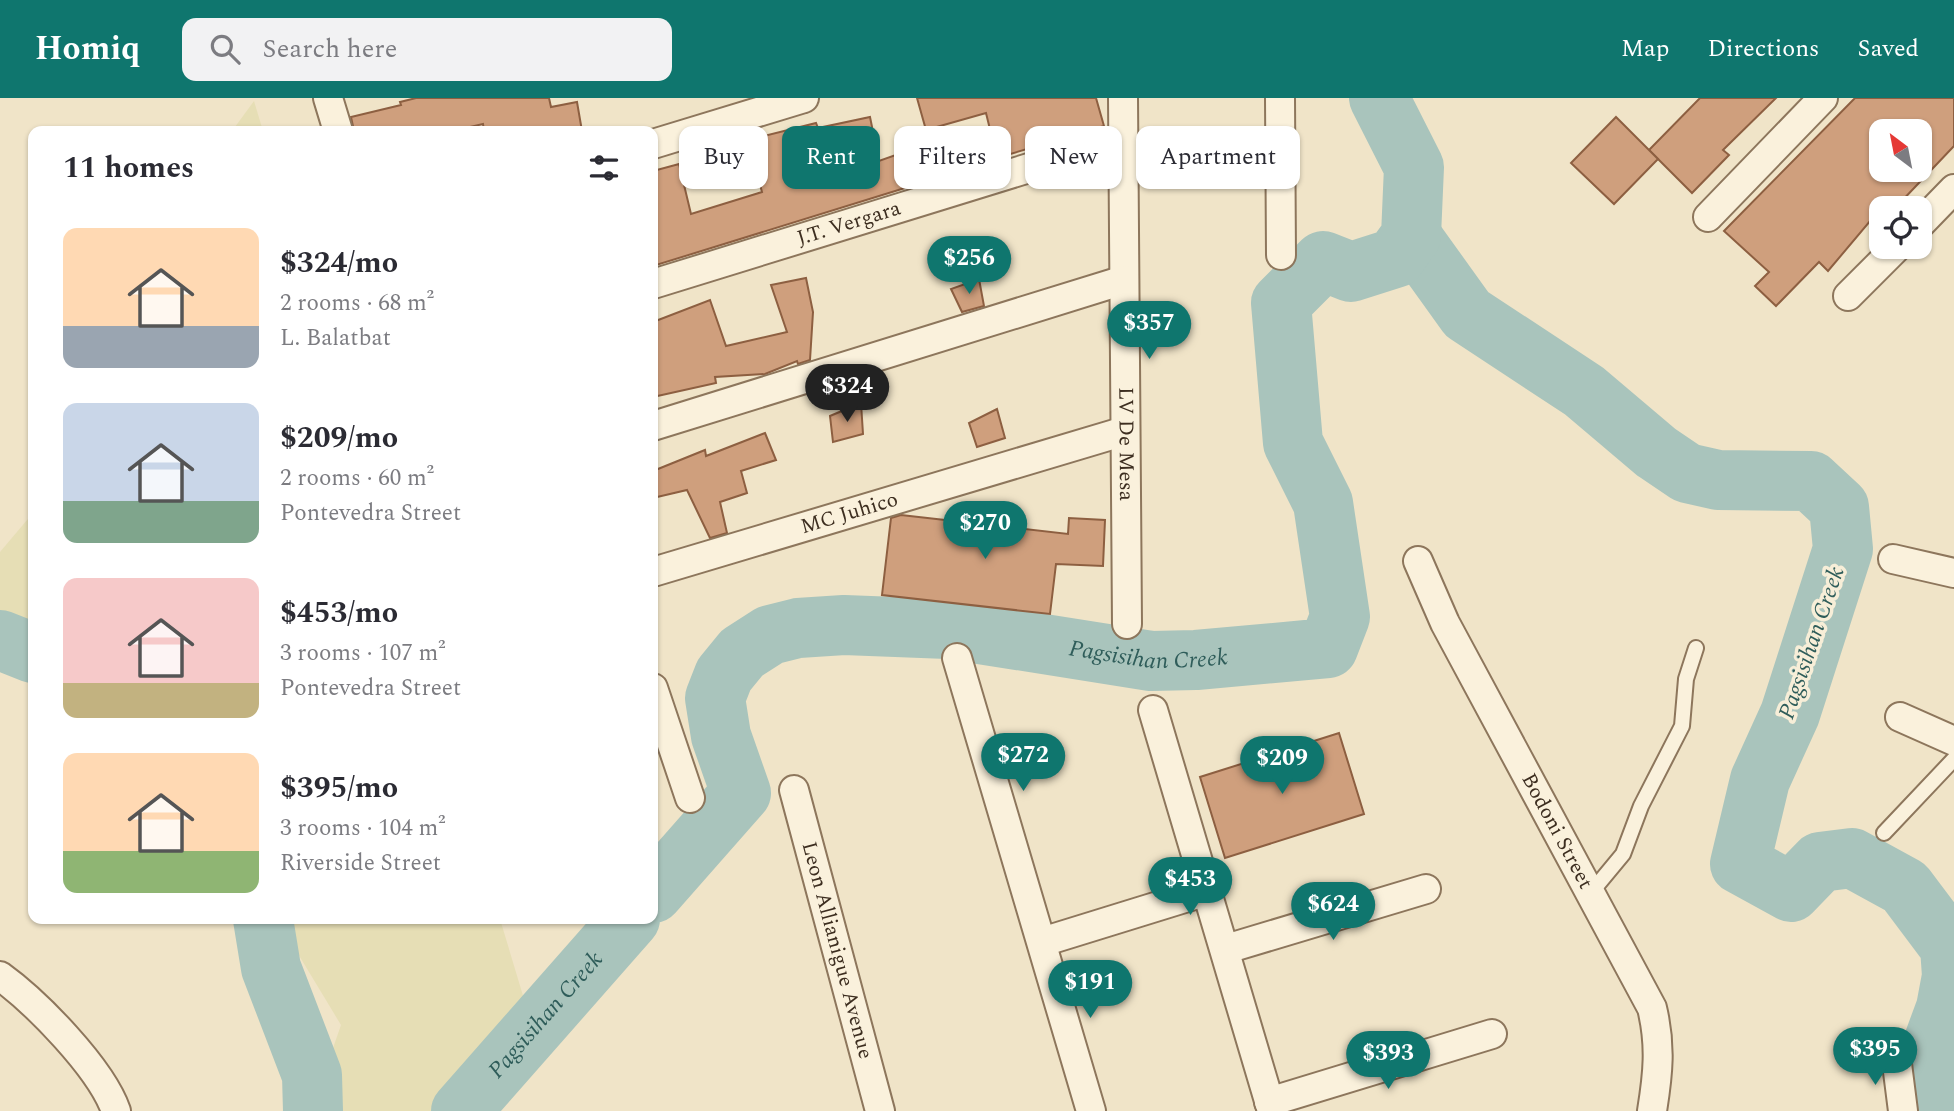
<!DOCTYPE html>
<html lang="en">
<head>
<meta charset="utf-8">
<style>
  :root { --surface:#fff; --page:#f2f2f3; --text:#2b2b33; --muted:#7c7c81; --accent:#0f766e }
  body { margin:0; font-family:Spectral,serif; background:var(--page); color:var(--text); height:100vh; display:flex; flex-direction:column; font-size:26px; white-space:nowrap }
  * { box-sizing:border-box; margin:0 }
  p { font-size:23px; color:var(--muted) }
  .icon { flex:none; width:38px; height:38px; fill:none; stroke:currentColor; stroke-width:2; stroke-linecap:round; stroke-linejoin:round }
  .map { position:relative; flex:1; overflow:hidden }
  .sheet { position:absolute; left:28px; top:28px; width:630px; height:798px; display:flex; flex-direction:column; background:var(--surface); border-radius:14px; box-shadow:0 2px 5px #0004 }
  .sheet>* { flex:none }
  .hud { position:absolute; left:679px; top:28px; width:665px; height:63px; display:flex; gap:14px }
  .needle { width:46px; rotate:328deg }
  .fabs { position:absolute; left:1869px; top:21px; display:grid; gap:14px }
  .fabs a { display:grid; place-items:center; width:63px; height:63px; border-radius:14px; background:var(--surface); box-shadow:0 2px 5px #0004; font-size:35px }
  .price { position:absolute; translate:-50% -60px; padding:0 16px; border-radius:24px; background:var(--accent); color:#fff; font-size:23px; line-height:46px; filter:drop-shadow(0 2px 4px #0008) }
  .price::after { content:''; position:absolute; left:50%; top:42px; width:21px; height:16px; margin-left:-10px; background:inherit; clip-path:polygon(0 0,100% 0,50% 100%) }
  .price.on { background:#222; color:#fff }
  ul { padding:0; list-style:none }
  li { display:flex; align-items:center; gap:21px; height:175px; padding:0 35px }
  li span { display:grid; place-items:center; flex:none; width:196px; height:140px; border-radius:14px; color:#555 }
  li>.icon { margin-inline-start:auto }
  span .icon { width:84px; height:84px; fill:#fffc; stroke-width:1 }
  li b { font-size:30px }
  h2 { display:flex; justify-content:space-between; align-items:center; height:84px; padding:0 35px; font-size:30px }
  .chip { padding:0 24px; border-radius:14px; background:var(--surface); box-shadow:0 2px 5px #0004; font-size:24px; line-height:63px }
  .chip.on { background:var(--accent); color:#fff }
  header { display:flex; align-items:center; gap:42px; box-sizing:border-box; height:98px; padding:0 35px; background:var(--accent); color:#fff }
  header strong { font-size:33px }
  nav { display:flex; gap:38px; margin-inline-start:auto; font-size:24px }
  .search { width:490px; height:63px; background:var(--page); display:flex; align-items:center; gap:18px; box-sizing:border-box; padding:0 24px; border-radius:14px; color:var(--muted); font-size:26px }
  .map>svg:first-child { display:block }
</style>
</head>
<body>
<header>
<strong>Homiq</strong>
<div class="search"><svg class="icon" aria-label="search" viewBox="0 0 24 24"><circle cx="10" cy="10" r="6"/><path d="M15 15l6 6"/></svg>Search here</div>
<nav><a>Map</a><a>Directions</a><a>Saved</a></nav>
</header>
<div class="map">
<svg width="1954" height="1013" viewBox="0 0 1954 1013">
  <rect width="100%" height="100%" fill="#f0e4c8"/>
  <g fill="#e6deb5">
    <path d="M254 3 263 33H232Z"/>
    <path d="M33 415V540L0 520V454Z"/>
    <path d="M277 821H500L524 901 440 1013H340L333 950 341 927Z"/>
  </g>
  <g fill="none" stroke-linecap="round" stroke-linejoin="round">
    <g stroke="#a9c4bc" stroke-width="60">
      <path d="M1411 138 1467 216 1584 293 1656 354 1687 375 1718 382 1811 383 1839 409 1843 451 1790 616 1760 682 1740 766 1791 794 1820 764 1852 760 1905 789 1950 849 1952 878 1946 910 1928 959 1935 993 1954 1007"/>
      <path d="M0 542 33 555"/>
      <path id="s1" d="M653 795 741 695 721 638 715 600 724 577 742 555 770 537 798 530 844 527 948 531 1151 563 1196 562 1328 550 1340 519 1323 405 1293 345 1281 205 1323 163 1351 174 1395 160 1411 138 1414 69 1379 0"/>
      <path d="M263 821 271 870 312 977 313 1013"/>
      <path id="s2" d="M461 1013 630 821"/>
    </g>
  </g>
  <g fill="#cf9f7d" stroke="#8d5f41" stroke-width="2" fill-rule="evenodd">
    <path d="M416 0H549L551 9 577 4 582 33H484L483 26 453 33H354L351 19 401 7 400 4Z"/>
    <path d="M917 0H1096L1104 28 997 60 986 15 926 32Z"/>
    <path d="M1700 0H1776L1723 52 1729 57 1692 95 1649 52Z"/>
    <path d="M1855 0H1954V48L1897 108 1892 103 1881 110 1828 173 1819 164 1776 208 1755 188 1769 174 1724 133ZM1881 33H1920V72H1881Z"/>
    <path d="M870 19 879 63 938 42 950 76 653 168V73L679 66 691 116 762 94 748 42 816 25 818 30Z"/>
    <path d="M1616 19 1658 61 1614 106 1571 65Z"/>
    <path d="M806 180 813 214 810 262 798 266 797 263 765 276 715 279 716 285 653 299V224L710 202 726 248 787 234 771 187Z"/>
    <path d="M979 181 984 208 962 214 951 191Z"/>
    <path d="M861 305 863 336 833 344 830 318Z"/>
    <path d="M997 311 1005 340 977 349 969 325Z"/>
    <path d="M765 335 776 362 741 373 747 395 720 404 727 435 710 440 687 392 653 400V373L705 352 706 358Z"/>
    <path d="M901 417 1068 436 1069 420 1105 422 1103 468 1056 466 1050 516 882 497 891 420Z"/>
    <path d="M1339 635 1364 716 1225 760 1200 679Z"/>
  </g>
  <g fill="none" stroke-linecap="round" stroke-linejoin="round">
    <g stroke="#8d765c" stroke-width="18">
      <g id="lane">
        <path d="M1884 735 1954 661"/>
        <path d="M1589 797 1623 756 1641 708 1682 628 1686 581 1696 550"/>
      </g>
    </g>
    <g stroke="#8d765c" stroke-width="32">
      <g id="street">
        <path d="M328 0 338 33"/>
        <path id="s3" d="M1123 0 1127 526"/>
        <path d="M1280 0 1281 157"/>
        <path d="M653 46 804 0"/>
        <path d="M1708 119 1823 0"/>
        <path d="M1920 126 1954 91"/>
        <path id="s4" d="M653 186 1123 41"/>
        <path d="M1848 198 1897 149"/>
        <path d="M653 328 1124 182"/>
        <path d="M1893 461 1954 475"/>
        <path id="s5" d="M1418 463 1445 525 1652 910C1661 947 1658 976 1652 1013"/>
        <path id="s6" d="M653 474 1125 333"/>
        <path d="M957 560 1091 1013"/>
        <path d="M653 590 690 700"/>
        <path d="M1153 612 1272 1013"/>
        <path d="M1900 619 1954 643"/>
        <path id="s7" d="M794 692 880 1013"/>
        <path d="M1042 844 1207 793"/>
        <path d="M1226 851 1426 791"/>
        <path d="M0 878C36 904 101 970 116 1013"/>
        <path d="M1896 958 1903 1013"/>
        <path d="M1269 1004 1492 936"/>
      </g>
    </g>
    <use href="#lane" stroke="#faf1dc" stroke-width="14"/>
    <use href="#street" stroke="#faf1dc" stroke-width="28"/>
  </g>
  <g text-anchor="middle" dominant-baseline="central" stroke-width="7" stroke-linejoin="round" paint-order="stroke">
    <g font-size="21" fill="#3d2e20" stroke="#f7eed8">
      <text stroke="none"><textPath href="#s4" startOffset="205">J.T. Vergara</textPath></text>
      <text stroke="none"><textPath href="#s3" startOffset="346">LV De Mesa</textPath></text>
      <text stroke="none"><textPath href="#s6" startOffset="205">MC Juhico</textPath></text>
      <text stroke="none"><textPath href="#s5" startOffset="304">Bodoni Street</textPath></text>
      <text stroke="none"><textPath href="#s7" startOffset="166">Leon Allianigue Avenue</textPath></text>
    </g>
    <g font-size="23" font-style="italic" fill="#2f5d5a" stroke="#f7eed8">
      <text transform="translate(1812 545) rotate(-71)">Pagsisihan Creek</text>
      <text stroke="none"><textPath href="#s1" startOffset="700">Pagsisihan Creek</textPath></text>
      <text stroke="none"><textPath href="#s2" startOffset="128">Pagsisihan Creek</textPath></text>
    </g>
  </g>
</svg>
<div class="fabs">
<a><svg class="needle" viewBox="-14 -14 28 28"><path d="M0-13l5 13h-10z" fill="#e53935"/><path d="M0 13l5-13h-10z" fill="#7c7c81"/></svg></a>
<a><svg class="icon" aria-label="locate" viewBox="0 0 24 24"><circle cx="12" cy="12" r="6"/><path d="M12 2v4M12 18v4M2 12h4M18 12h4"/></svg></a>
</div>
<b class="price" style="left:969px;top:198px">$256</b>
<b class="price" style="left:1149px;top:263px">$357</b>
<b class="price on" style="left:847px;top:326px">$324</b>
<b class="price" style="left:985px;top:463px">$270</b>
<b class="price" style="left:1023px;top:695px">$272</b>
<b class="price" style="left:1282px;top:698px">$209</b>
<b class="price" style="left:1190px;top:819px">$453</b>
<b class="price" style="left:1333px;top:844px">$624</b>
<b class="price" style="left:1090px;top:922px">$191</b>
<b class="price" style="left:1875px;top:989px">$395</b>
<b class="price" style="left:1388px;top:993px">$393</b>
<div class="hud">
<a class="chip">Buy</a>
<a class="chip on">Rent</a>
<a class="chip">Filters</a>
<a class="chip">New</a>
<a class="chip">Apartment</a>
</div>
<section class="sheet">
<h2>11 homes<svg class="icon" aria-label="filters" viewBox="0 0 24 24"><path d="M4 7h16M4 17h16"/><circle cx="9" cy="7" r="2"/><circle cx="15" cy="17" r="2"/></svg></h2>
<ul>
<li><span style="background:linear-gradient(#ffd9b3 70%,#9aa5b1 0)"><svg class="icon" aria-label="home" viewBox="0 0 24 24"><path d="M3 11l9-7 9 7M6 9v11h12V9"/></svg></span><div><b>$324/mo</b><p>2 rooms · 68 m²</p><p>L. Balatbat</p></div></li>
<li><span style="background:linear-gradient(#c9d6e8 70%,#7fa58c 0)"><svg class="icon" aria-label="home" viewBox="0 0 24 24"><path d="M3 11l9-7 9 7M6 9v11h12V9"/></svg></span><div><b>$209/mo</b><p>2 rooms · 60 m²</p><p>Pontevedra Street</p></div></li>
<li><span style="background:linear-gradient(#f6c9c9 75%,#c2b280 0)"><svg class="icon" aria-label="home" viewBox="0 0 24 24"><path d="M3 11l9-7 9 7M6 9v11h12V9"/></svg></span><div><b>$453/mo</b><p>3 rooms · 107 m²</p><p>Pontevedra Street</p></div></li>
<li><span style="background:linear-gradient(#ffd9b3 70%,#8fb573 0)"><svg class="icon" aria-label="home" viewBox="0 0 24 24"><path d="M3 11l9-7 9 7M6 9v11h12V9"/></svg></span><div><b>$395/mo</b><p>3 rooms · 104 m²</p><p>Riverside Street</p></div></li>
</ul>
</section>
</div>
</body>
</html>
